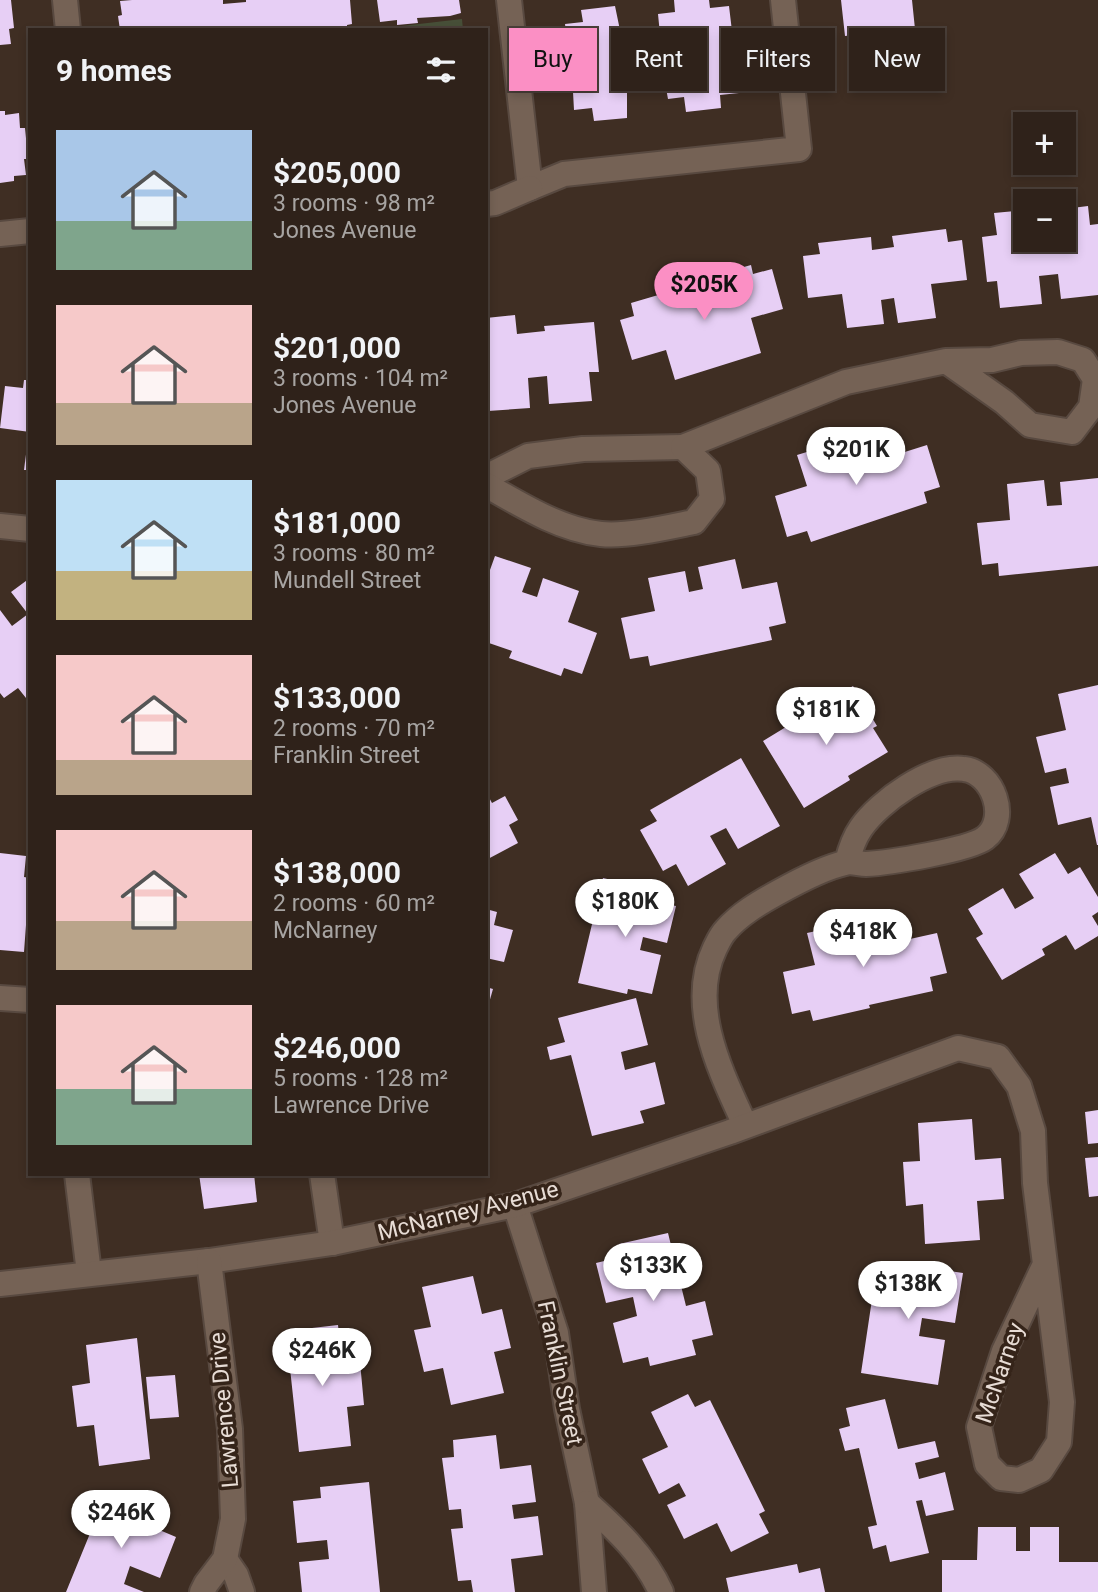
<!DOCTYPE html>
<html lang="en">
<head>
<meta charset="utf-8">
<style>
  :root { --surface:#2f221a; --page:#3b2f27; --text:#f1f3f6; --muted:#a7a4a2; --line:#4a3f39; --accent:#fb8fc4 }
  body { margin:0; font-family:Roboto,sans-serif; background:var(--page); color:var(--text); height:100vh; display:flex; flex-direction:column; font-size:26px; white-space:nowrap }
  * { box-sizing:border-box; margin:0 }
  p { font-size:23px; color:var(--muted) }
  .icon { flex:none; width:38px; height:38px; fill:none; stroke:currentColor; stroke-width:2; stroke-linecap:round; stroke-linejoin:round }
  .map { position:relative; flex:1; overflow:hidden }
  .drawer { position:absolute; left:28px; top:28px; width:460px; height:1148px; display:flex; flex-direction:column; background:var(--surface); border-radius:0px; box-shadow:0 4px 10px #0003,0 0 0 2px var(--line) }
  .drawer>* { flex:none }
  .hud { position:absolute; left:509px; top:28px; width:483px; height:63px; display:flex; gap:14px }
  .fabs { position:absolute; left:1013px; top:112px; display:grid; gap:14px }
  .fabs a { display:grid; place-items:center; width:63px; height:63px; border-radius:0px; background:var(--surface); box-shadow:0 4px 10px #0003,0 0 0 2px var(--line); font-size:35px }
  .price { position:absolute; translate:-50% -60px; padding:0 16px; border-radius:24px; background:#fff; color:#222; font-size:23px; line-height:46px; filter:drop-shadow(0 2px 4px #0008) }
  .price::after { content:''; position:absolute; left:50%; top:42px; width:21px; height:16px; margin-left:-10px; background:inherit; clip-path:polygon(0 0,100% 0,50% 100%) }
  .price.current { background:var(--accent); color:#111 }
  ul { padding:0; list-style:none }
  li { display:flex; align-items:center; gap:21px; height:175px; padding:0 28px }
  li span { display:grid; place-items:center; flex:none; width:196px; height:140px; border-radius:0px; color:#555 }
  li>.icon { margin-inline-start:auto }
  span .icon { width:84px; height:84px; fill:#fffc; stroke-width:1 }
  li b { font-size:30px }
  h2 { display:flex; justify-content:space-between; align-items:center; height:84px; padding:0 28px; font-size:30px }
  .tag { padding:0 24px; border-radius:0px; background:var(--surface); box-shadow:0 4px 10px #0003,0 0 0 2px var(--line); font-size:24px; line-height:63px }
  .tag.current { background:var(--accent); color:#111 }
  .map>svg:first-child { display:block }
</style>
</head>
<body>
<div class="map">
<svg width="1098" height="1592" viewBox="0 0 1098 1592">
  <rect width="100%" height="100%" fill="#3f2e23"/>
  <path fill="#474f38" d="M462 19 463 30H394L393 27Z"/>
  <g fill="#e7cff5">
    <path d="M0 0H11L14 28 9 29 11 44 0 45Z"/>
    <path d="M132 0H223V4L246 2V0H350L352 24 347 25V30H120L118 16 122 15 120 1Z"/>
    <path d="M377 0H459L461 13 450 16 417 18 418 23 397 25V20L380 22Z"/>
    <path d="M674 0H709L710 8 729 6 734 48 738 47 740 61 736 62 739 93 720 95 721 108 686 112 684 97 668 99 658 45H661L658 14 675 12Z"/>
    <path d="M841 0H912L915 29 897 31 899 44 864 48 863 34 845 36Z"/>
    <path d="M615 6 621 35 636 33 638 47 643 46 646 71H641L643 87 627 88V118L594 121 592 108 574 110 573 92 570 93 568 81H566L562 55H566L564 41H567L565 24 583 22 581 10Z"/>
    <path d="M0 111H5V115L19 113 20 128H25L28 159H24L26 175 14 176V181L0 183Z"/>
    <path d="M1088 206 1090 225 1098 224V295L1061 299 1058 274 1039 276 1042 304 1000 308 997 281 987 282 982 237 997 235 994 213 1026 210V240H1064V209Z"/>
    <path d="M946 229 948 242 962 240 967 280 931 284 936 318 898 323 894 298 881 300 884 324 847 328 842 294 808 298 803 256 820 254 818 243 871 237 872 250 894 247 892 236Z"/>
    <path d="M751 265 753 274 772 269 783 309 751 318 761 353 675 380 666 350 632 360 620 320 634 316 631 303 682 288 685 299 704 293 701 279Z"/>
    <path d="M515 315 517 334 545 331 544 326 594 322 599 372H589L592 401 549 404 547 376 528 378 530 408 488 411 486 318Z"/>
    <path d="M24 380H30V432L0 428 5 386 23 388Z"/>
    <path d="M883 427 892 456 927 445 940 487 924 492 927 503 811 542 807 531 787 537 775 496 807 486 797 455 833 444 839 465 855 460 848 438Z"/>
    <path d="M28 439H30V470H24Z"/>
    <path d="M1098 478V566L999 576 998 563 982 565 977 523 1010 520 1007 484 1044 480 1047 506 1062 505 1060 482Z"/>
    <path d="M495 556 531 568 522 592 537 597 543 578 579 591 568 622 597 633 582 674 564 668 561 676 509 658 512 651 486 642V581Z"/>
    <path d="M735 559 742 589 777 582 786 623 769 627 772 640 650 666 648 656 630 659 621 618 655 611 648 578 685 571 689 592 703 589 698 567Z"/>
    <path d="M30 578V703L18 688 4 698 0 693V610L12 626 28 614 11 592Z"/>
    <path d="M1098 685V845H1097L1091 817 1058 825 1050 787 1069 783 1066 768 1045 773 1036 737 1066 730 1058 694Z"/>
    <path d="M853 686 877 726 873 728 888 752 848 776 850 780 804 808 763 741Z"/>
    <path d="M741 758 780 826 738 849 726 828 710 836 726 864 688 886 676 864 663 871 640 830 657 821 650 810Z"/>
    <path d="M486 792 492 803 505 796 518 820 509 825 518 843 486 860Z"/>
    <path d="M0 853 26 856 24 877 30 878V925H26L24 952 0 950Z"/>
    <path d="M1055 853 1068 874 1080 867 1098 897V912L1092 916 1098 926V936L1075 950 1066 935 1042 949 1045 955 1002 980 976 938 983 934 968 909 1003 888 1015 909 1034 898 1019 874Z"/>
    <path d="M603 878 655 890 652 901 676 906 667 943 643 937 640 950 661 955 652 994 628 989 627 994 578 983Z"/>
    <path d="M486 909 497 912 494 925 513 930 504 962 486 958Z"/>
    <path d="M894 912 901 941 937 933 947 973 930 977 933 991 869 1005 870 1008 813 1021 810 1010 792 1014 783 972 815 965 807 933 844 925 849 946 863 942 858 920Z"/>
    <path d="M486 987 493 989 487 1010H486Z"/>
    <path d="M636 998 648 1045 621 1052 625 1070 655 1062 665 1104 640 1111 644 1123 592 1136 571 1055 550 1060 547 1047 565 1042 558 1018Z"/>
    <path d="M1098 1110V1143L1088 1144 1085 1112Z"/>
    <path d="M972 1119 975 1160 1001 1158 1004 1199 977 1201 980 1240 925 1244 923 1204 906 1206 903 1162 920 1161 918 1123Z"/>
    <path d="M1098 1157V1196L1089 1197 1085 1158Z"/>
    <path d="M199 1174H254L257 1202 204 1209Z"/>
    <path d="M668 1233 686 1306 705 1301 713 1335 692 1340 696 1355 650 1366 648 1357 623 1363 613 1323 637 1316 633 1297 606 1303 596 1263 621 1257 619 1244Z"/>
    <path d="M888 1262 963 1273 955 1323 922 1318 919 1336 945 1340 938 1385 861 1373 874 1286 862 1284 865 1271 886 1274Z"/>
    <path d="M473 1276 482 1314 502 1309 511 1348 494 1352 504 1393 451 1405 443 1368 424 1372 414 1330 431 1327 422 1287Z"/>
    <path d="M338 1325 342 1364 360 1362 364 1405 347 1407 351 1446 299 1452 286 1331Z"/>
    <path d="M137 1338 150 1459 99 1466 94 1425 77 1427 72 1386 90 1383 86 1345Z"/>
    <path d="M175 1375 179 1417 150 1419 146 1377Z"/>
    <path d="M688 1394 695 1407 710 1400 765 1511 759 1514 769 1533 731 1552 717 1523 684 1539 667 1505 686 1496 679 1483 659 1494 642 1459 668 1447 651 1412Z"/>
    <path d="M885 1399 898 1449 935 1441 939 1457 915 1463 919 1479 945 1472 954 1510 926 1516 922 1500 916 1501 929 1553 890 1562 886 1545 873 1549 868 1527 877 1525 859 1448 845 1451 839 1429 850 1426 846 1408Z"/>
    <path d="M496 1435 500 1469 531 1465 536 1502 512 1505 514 1519 538 1516 543 1555 511 1559 515 1592H473L471 1580 458 1581 451 1529 463 1528 461 1509 449 1510 442 1458 454 1457 453 1440Z"/>
    <path d="M369 1482 380 1592H302L299 1562 329 1559 327 1540 297 1543 293 1501 321 1498 320 1487Z"/>
    <path d="M110 1496 154 1515 150 1526 176 1537 160 1578 130 1566 124 1584 144 1592H66L91 1531 95 1533Z"/>
    <path d="M978 1527H1016V1551H1030V1527H1059V1562H1098V1592H942V1560H977Z"/>
    <path d="M797 1564 799 1573 820 1568 825 1592H729L726 1578Z"/>
  </g>
  <g fill="none" stroke-linecap="round" stroke-linejoin="round">
    <g stroke="#584940" stroke-width="28">
      <g id="street">
        <path d="M65 0 68 30"/>
        <path d="M509 0 530 188 564 174 799 149 783 0"/>
        <path d="M486 204 495 203 530 188"/>
        <path d="M0 234 30 231"/>
        <path d="M486 477 528 456 583 449 683 447"/>
        <path d="M486 485C521 505 561 530 601 534 626 537 669 527 694 522L712 499 708 471 683 447 846 382 946 361 992 360 1021 353 1058 352 1083 360 1095 379 1091 407 1072 432 1030 425 1004 402 946 361"/>
        <path d="M0 526 30 529"/>
        <path d="M0 998 30 1000"/>
        <path d="M745 1125C721 1072 687 1006 715 948 718 942 721 935 726 930 740 914 759 903 777 893 795 883 826 867 845 863 852 861 859 864 866 864 888 863 969 850 985 838 1010 819 993 772 964 769 931 764 879 802 861 828 854 838 850 850 847 862"/>
        <path d="M77 1174 89 1273"/>
        <path d="M322 1174 332 1243"/>
        <path d="M515 1205 556 1333 567 1409 587 1503 594 1592"/>
        <path d="M0 1284 209 1261 332 1243 515 1205 730 1132 958 1048 998 1057 1019 1086 1033 1131 1035 1183 1062 1402 1059 1442 1041 1470 1019 1480 1001 1478 987 1464 979 1427 1004 1351 1045 1264"/>
        <path d="M587 1503C616 1529 645 1556 661 1592"/>
        <path d="M225 1559 236 1575 242 1592"/>
        <path d="M202 1592 206 1584 225 1559 233 1519 230 1429 209 1261"/>
      </g>
    </g>
    <use href="#street" stroke="#756255" stroke-width="24"/>
  </g>
  <g text-anchor="middle" dominant-baseline="central" stroke-width="7" stroke-linejoin="round" paint-order="stroke">
    <g font-size="23" fill="#e7dcd5" stroke="#352419">
      <text transform="translate(468 1211) rotate(-14)">McNarney Avenue</text>
      <text transform="translate(560 1373) rotate(78)">Franklin Street</text>
      <text transform="translate(1000 1373) rotate(-71)">McNarney</text>
      <text transform="translate(224 1410) rotate(-95)">Lawrence Drive</text>
    </g>
  </g>
</svg>
<div class="fabs">
<a>+</a>
<a>−</a>
</div>
<b class="price current" style="left:704px;top:322px">$205K</b>
<b class="price" style="left:856px;top:487px">$201K</b>
<b class="price" style="left:826px;top:747px">$181K</b>
<b class="price" style="left:625px;top:939px">$180K</b>
<b class="price" style="left:863px;top:969px">$418K</b>
<b class="price" style="left:653px;top:1303px">$133K</b>
<b class="price" style="left:908px;top:1321px">$138K</b>
<b class="price" style="left:322px;top:1388px">$246K</b>
<b class="price" style="left:121px;top:1550px">$246K</b>
<div class="hud">
<a class="tag current">Buy</a>
<a class="tag">Rent</a>
<a class="tag">Filters</a>
<a class="tag">New</a>
</div>
<section class="drawer">
<h2>9 homes<svg class="icon" aria-label="filters" viewBox="0 0 24 24"><path d="M4 7h16M4 17h16"/><circle cx="9" cy="7" r="2"/><circle cx="15" cy="17" r="2"/></svg></h2>
<ul>
<li><span style="background:linear-gradient(#a9c7e8 65%,#7fa58c 0)"><svg class="icon" aria-label="home" viewBox="0 0 24 24"><path d="M3 11l9-7 9 7M6 9v11h12V9"/></svg></span><div><b>$205,000</b><p>3 rooms · 98 m²</p><p>Jones Avenue</p></div></li>
<li><span style="background:linear-gradient(#f6c9c9 70%,#b9a48a 0)"><svg class="icon" aria-label="home" viewBox="0 0 24 24"><path d="M3 11l9-7 9 7M6 9v11h12V9"/></svg></span><div><b>$201,000</b><p>3 rooms · 104 m²</p><p>Jones Avenue</p></div></li>
<li><span style="background:linear-gradient(#bfe0f5 65%,#c2b280 0)"><svg class="icon" aria-label="home" viewBox="0 0 24 24"><path d="M3 11l9-7 9 7M6 9v11h12V9"/></svg></span><div><b>$181,000</b><p>3 rooms · 80 m²</p><p>Mundell Street</p></div></li>
<li><span style="background:linear-gradient(#f6c9c9 75%,#b9a48a 0)"><svg class="icon" aria-label="home" viewBox="0 0 24 24"><path d="M3 11l9-7 9 7M6 9v11h12V9"/></svg></span><div><b>$133,000</b><p>2 rooms · 70 m²</p><p>Franklin Street</p></div></li>
<li><span style="background:linear-gradient(#f6c9c9 65%,#b9a48a 0)"><svg class="icon" aria-label="home" viewBox="0 0 24 24"><path d="M3 11l9-7 9 7M6 9v11h12V9"/></svg></span><div><b>$138,000</b><p>2 rooms · 60 m²</p><p>McNarney</p></div></li>
<li><span style="background:linear-gradient(#f6c9c9 60%,#7fa58c 0)"><svg class="icon" aria-label="home" viewBox="0 0 24 24"><path d="M3 11l9-7 9 7M6 9v11h12V9"/></svg></span><div><b>$246,000</b><p>5 rooms · 128 m²</p><p>Lawrence Drive</p></div></li>
</ul>
</section>
</div>
</body>
</html>
